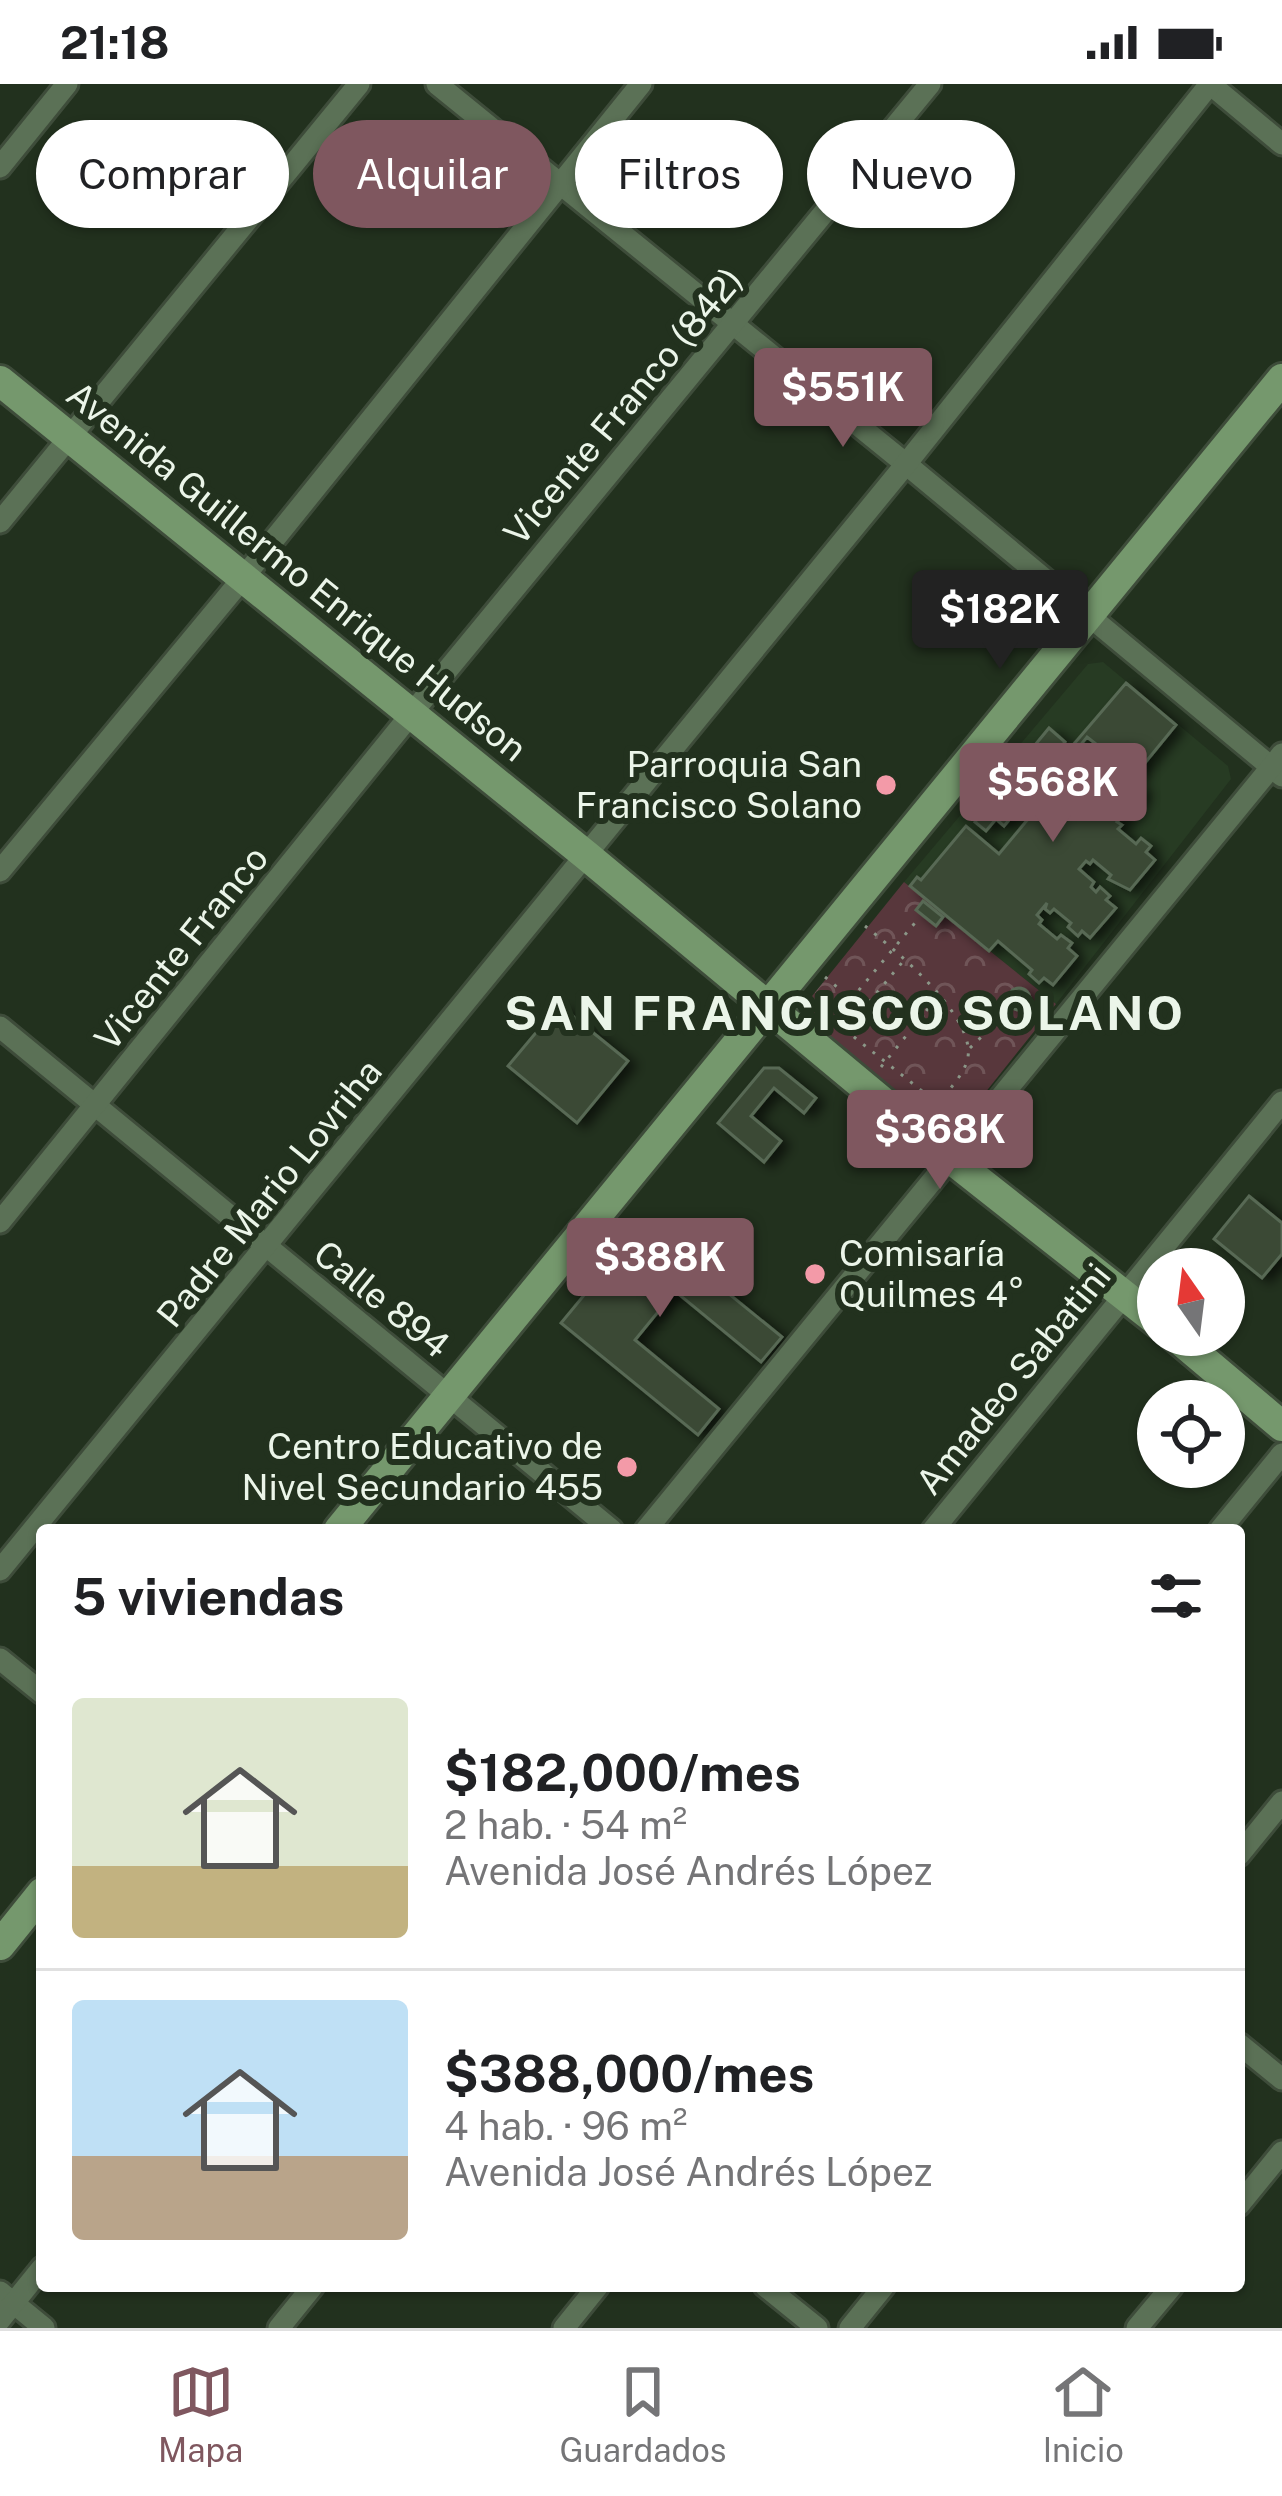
<!DOCTYPE html>
<html lang="es">
<head>
<meta charset="utf-8">
<style>
  :root { --surface:#fff; --page:#f6f6f6; --text:#202124; --muted:#757577; --line:#e0e0e0; --accent:#7f575f }
  body { margin:0; font-family:"Public Sans",sans-serif; background:var(--page); color:var(--text); height:100vh; display:flex; flex-direction:column; font-size:45px; white-space:nowrap }
  * { box-sizing:border-box; margin:0 }
  p { font-size:39px; color:var(--muted) }
  .icon { flex:none; width:66px; height:66px; fill:none; stroke:currentColor; stroke-width:2; stroke-linecap:round; stroke-linejoin:round }
  .map { position:relative; flex:1; overflow:hidden }
  .drawer { position:absolute; left:36px; top:1440px; width:1209px; height:768px; display:flex; flex-direction:column; background:var(--surface); border-radius:12px; box-shadow:0 3px 9px #0004 }
  .drawer>* { flex:none }
  .guide { position:absolute; left:36px; top:36px; width:1212px; height:108px; display:flex; gap:24px }
  .needle { width:78px; rotate:346deg }
  .fabs { position:absolute; left:1137px; top:1164px; display:grid; gap:24px }
  .fabs a { display:grid; place-items:center; width:108px; height:108px; border-radius:50%; background:var(--surface); box-shadow:0 3px 9px #0004; font-size:60px }
  .price { position:absolute; translate:-50% -102px; padding:0 27px; border-radius:12px; background:var(--accent); color:#fff; font-size:39px; line-height:78px; filter:drop-shadow(0 3px 6px #0008) }
  .price::after { content:''; position:absolute; left:50%; top:72px; width:36px; height:27px; margin-left:-18px; background:inherit; clip-path:polygon(0 0,100% 0,50% 100%) }
  .price.selected { background:#222; color:#fff }
  ul { padding:0; list-style:none }
  li { display:flex; align-items:center; gap:36px; height:300px; padding:0 36px }
  li+li { border-top:3px solid var(--line) }
  li span { display:grid; place-items:center; flex:none; width:336px; height:240px; border-radius:12px; color:#555 }
  li>.icon { margin-inline-start:auto }
  span .icon { width:144px; height:144px; fill:#fffc; stroke-width:1 }
  li b { font-size:51px }
  h2 { display:flex; justify-content:space-between; align-items:center; height:144px; padding:0 36px; font-size:51px }
  .tag { padding:0 42px; border-radius:54px; background:var(--surface); box-shadow:0 3px 9px #0004; font-size:42px; line-height:108px }
  .tag.selected { background:var(--accent); color:#fff }
  .status { display:flex; justify-content:space-between; align-items:center; height:84px; padding:0 60px; background:var(--surface); direction:ltr }
  .status svg { height:33px; fill:currentColor }
  .dock { display:flex; justify-content:space-around; align-items:center; height:168px; border-top:3px solid var(--line); background:var(--surface); font-size:33px; color:var(--muted) }
  .dock a { display:grid; justify-items:center; gap:6px }
  .dock .selected { color:var(--accent) }
  .map>svg:first-child { display:block }
</style>
</head>
<body>
<div class="status"><b>21:18</b><svg viewBox="0 0 49 12"><path d="M0 12V9h3v3zM5 12V6h3v6zM10 12V3h3v9zM15 12V0h3v12zM26 1h20v11H26zM47 4h2v5h-2z"/></svg></div>
<div class="map">
<svg width="1282" height="2244" viewBox="0 0 1282 2244">
  <defs>
    <pattern id="forest-crowns" width="20" height="18" patternUnits="userSpaceOnUse" patternTransform="scale(3)"><rect width="20" height="18" fill="#58373c"/><path d="M2 6a3 3 0 1 1 6 0M12 15a3 3 0 1 1 6 0" fill="none" stroke="#705558"/></pattern>
    <filter id="shadow"><feDropShadow dx="8" dy="4.5" stdDeviation="6" flood-color="#0009"/></filter>
  </defs>
  <rect width="100%" height="100%" fill="#22311e"/>
  <path fill="#273b23" d="M1103 578 1228 682 1231 695 1056 920 904 798 1088 580Z"/>
  <path fill="url(#forest-crowns)" d="M904 798 1056 920 949 1054 796 932Z"/>
  <g fill="#3a4a36" stroke="#586954" stroke-width="3" fill-rule="evenodd" filter="url(#shadow)">
    <path d="M1126 599 1176 641 1135 691 1127 684 1120 694 1127 699 1104 726 1111 733 1137 702 1143 708 1117 738 1122 741 1118 745 1136 760 1141 754 1151 762 1146 768 1155 776 1130 806 1108 795 1111 791 1093 776 1090 780 1086 777 1079 785 1094 798 1091 803 1096 808 1100 803 1110 812 1106 816 1116 824 1090 854 1082 847 1078 852 1068 843 1071 839 1054 825 1050 829 1045 825 1047 819 1037 831 1042 836 1039 840 1057 855 1061 851 1072 859 1068 864 1077 872 1053 901 1044 894 1039 899 1029 890 1032 886 998 857 989 867 910 802 917 793 921 796 966 742 999 770 1029 734 1018 725 1004 742 996 735 986 747 975 738 1015 690 1040 709 1054 692 1050 688ZM1087 653 1119 678 1109 690 1078 664Z"/>
    <path d="M1049 644 1065 658 1037 691 1021 678Z"/>
    <path d="M923 817 943 833 936 842 916 826Z"/>
    <circle cx="1019" cy="915" r="11"/>
    <path d="M559 921 628 977 577 1039 508 982Z"/>
    <path d="M764 984H779L816 1014 804 1029 774 1004 751 1032 781 1057 764 1078 718 1039Z"/>
    <path d="M1249 1112 1282 1139V1170L1262 1194 1214 1155Z"/>
    <path d="M643 1140 782 1253 761 1278 675 1207 635 1256 719 1325 698 1351 561 1239Z"/>
  </g>
  <g fill="none" stroke-linecap="round" stroke-linejoin="round">
    <g stroke="#3e4c3a" stroke-width="27">
      <g id="street">
        <path d="M437 0 906 380 1282 692"/>
        <path d="M1210 0 1282 60"/>
        <path d="M0 83 67 0"/>
        <path d="M0 438 359 0"/>
        <path d="M0 787 243 494 641 0"/>
        <path d="M0 943 612 1446"/>
        <path d="M0 1138 412 629 930 0"/>
        <path d="M646 1446 1282 670"/>
        <path d="M933 1446 1282 1018"/>
        <path d="M1220 1446 1282 1370"/>
        <path d="M0 1486 906 380 1210 0"/>
        <path d="M0 1575 42 1609"/>
        <path d="M1239 1771 1282 1718"/>
        <path d="M1239 1960 1282 1995"/>
        <path d="M1239 2121 1282 2068"/>
        <path d="M765 2202 817 2244"/>
        <path d="M0 2208 44 2244"/>
        <path d="M0 2236 42 2184"/>
        <path d="M279 2244 313 2202"/>
        <path d="M564 2244 598 2202"/>
        <path d="M850 2244 884 2202"/>
        <path d="M1137 2244 1172 2202"/>
      </g>
    </g>
    <g stroke="#3e4c3a" stroke-width="36">
      <g id="secondary">
        <path d="M0 297 587 772 950 1074 1158 1238"/>
        <path d="M1174 1251 1282 1342"/>
        <path d="M339 1446 1282 295"/>
        <path d="M0 1861 42 1809"/>
      </g>
    </g>
    <g stroke="#8b9788" stroke-width="3" stroke-dasharray="3 9" stroke-linecap="butt">
      <path d="M865 842C894 865 984 938 966 980 960 996 943 1012 932 1026"/>
      <path d="M825 893 850 914"/>
      <path d="M835 938 936 1018"/>
      <path d="M828 943 919 834"/>
      <path d="M846 946 905 875"/>
      <path d="M970 964 1007 928"/>
      <path d="M881 983 939 911"/>
    </g>
    <use href="#street" stroke="#5b7156" stroke-width="21"/>
    <use href="#secondary" stroke="#75986d" stroke-width="30"/>
  </g>
  <g fill="#f39aa8" stroke="#22311e" stroke-width="4.5">
    <circle cx="886" cy="701" r="12"/>
    <circle cx="815" cy="1190" r="12"/>
    <circle cx="627" cy="1383" r="12"/>
  </g>
  <g text-anchor="middle" dominant-baseline="central" stroke-width="12" stroke-linejoin="round" paint-order="stroke">
    <g font-size="36" fill="#ebf5e9" stroke="#22311e">
      <text transform="translate(623 322) rotate(-50)">Vicente Franco (842)</text>
      <text transform="translate(297 487) rotate(39)">Avenida Guillermo Enrique Hudson</text>
      <text transform="translate(181 864) rotate(-51)">Vicente Franco</text>
      <text transform="translate(269 1109) rotate(-51)">Padre Mario Lovriha</text>
      <text transform="translate(382 1215) rotate(39)">Calle 894</text>
      <text transform="translate(1013 1295) rotate(-51)">Amadeo Sabatini</text>
    </g>
    <g font-size="36" fill="#ebf5e9" stroke="#22311e" text-anchor="end">
      <text x="862" y="680">Parroquia San<tspan x="862" dy="41">Francisco Solano</tspan></text>
      <text x="839" y="1169" text-anchor="start">Comisaría<tspan x="839" dy="41">Quilmes 4°</tspan></text>
      <text x="603" y="1362">Centro Educativo de<tspan x="603" dy="41">Nivel Secundario 455</tspan></text>
    </g>
    <g font-size="48" font-weight="bold" letter-spacing="3" fill="#ebf5e9" stroke="#22311e">
      <text x="845" y="928">SAN FRANCISCO SOLANO</text>
    </g>
  </g>
</svg>
<div class="fabs">
<a><svg class="needle" viewBox="-14 -14 28 28"><path d="M0-13l5 13h-10z" fill="#e53935"/><path d="M0 13l5-13h-10z" fill="#757577"/></svg></a>
<a><svg class="icon" aria-label="locate" viewBox="0 0 24 24"><circle cx="12" cy="12" r="6"/><path d="M12 2v4M12 18v4M2 12h4M18 12h4"/></svg></a>
</div>
<b class="price" style="left:843px;top:366px">$551K</b>
<b class="price selected" style="left:1000px;top:588px">$182K</b>
<b class="price" style="left:1053px;top:761px">$568K</b>
<b class="price" style="left:940px;top:1108px">$368K</b>
<b class="price" style="left:660px;top:1236px">$388K</b>
<div class="guide">
<a class="tag">Comprar</a>
<a class="tag selected">Alquilar</a>
<a class="tag">Filtros</a>
<a class="tag">Nuevo</a>
</div>
<section class="drawer">
<h2>5 viviendas<svg class="icon" aria-label="filters" viewBox="0 0 24 24"><path d="M4 7h16M4 17h16"/><circle cx="9" cy="7" r="2"/><circle cx="15" cy="17" r="2"/></svg></h2>
<ul>
<li><span style="background:linear-gradient(#dfe7d0 70%,#c2b280 0)"><svg class="icon" aria-label="home" viewBox="0 0 24 24"><path d="M3 11l9-7 9 7M6 9v11h12V9"/></svg></span><div><b>$182,000/mes</b><p>2 hab. · 54 m²</p><p>Avenida José Andrés López</p></div></li>
<li><span style="background:linear-gradient(#bfe0f5 65%,#b9a48a 0)"><svg class="icon" aria-label="home" viewBox="0 0 24 24"><path d="M3 11l9-7 9 7M6 9v11h12V9"/></svg></span><div><b>$388,000/mes</b><p>4 hab. · 96 m²</p><p>Avenida José Andrés López</p></div></li>
</ul>
</section>
</div>
<nav class="dock">
<a class="selected"><svg class="icon" aria-label="map" viewBox="0 0 24 24"><path d="M3 6l6-2 6 2 6-2v14l-6 2-6-2-6 2zM9 4v14M15 6v14"/></svg>Mapa</a>
<a><svg class="icon" aria-label="saved" viewBox="0 0 24 24"><path d="M7 4h10v16l-5-4-5 4z"/></svg>Guardados</a>
<a><svg class="icon" aria-label="home" viewBox="0 0 24 24"><path d="M3 11l9-7 9 7M6 9v11h12V9"/></svg>Inicio</a>
</nav>
</body>
</html>
